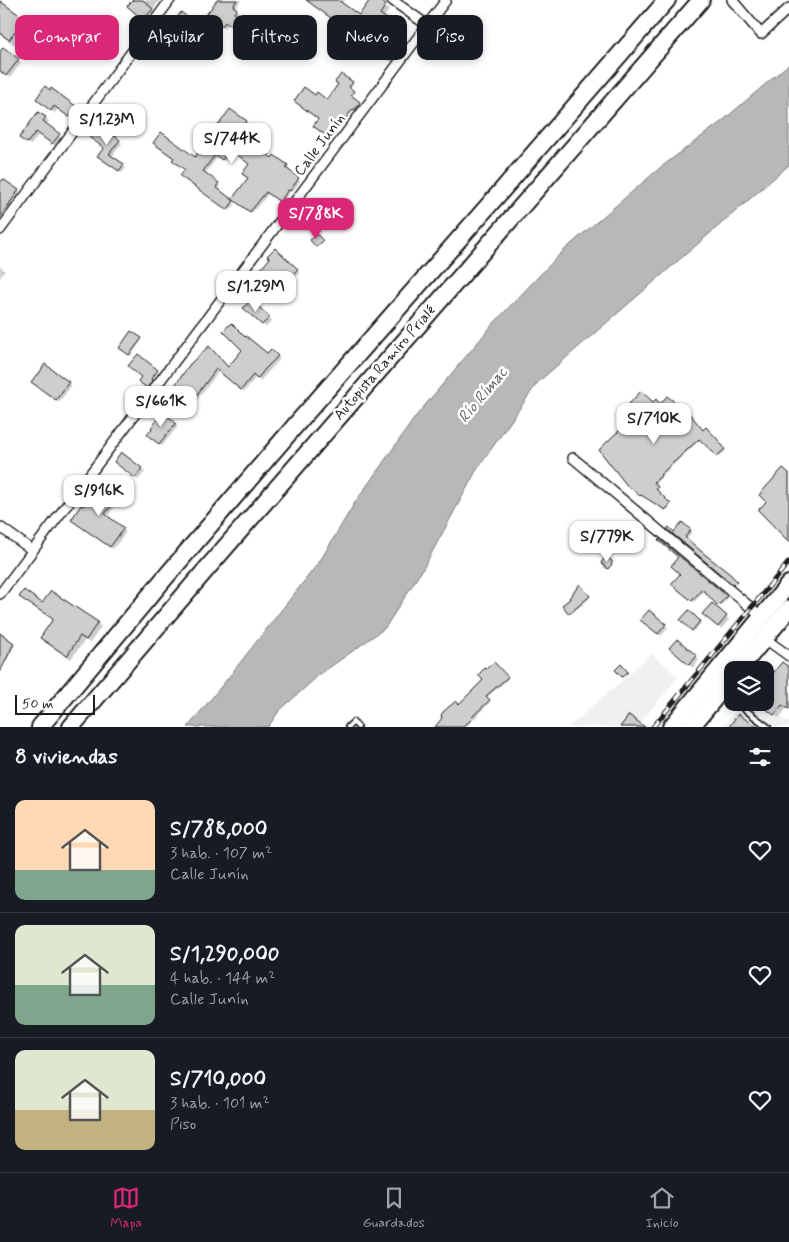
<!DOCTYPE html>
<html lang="es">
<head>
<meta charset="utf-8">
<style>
  :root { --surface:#171b24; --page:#242831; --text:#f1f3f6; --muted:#9ea1a6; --line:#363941; --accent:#db2777 }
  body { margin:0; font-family:Mynerve,sans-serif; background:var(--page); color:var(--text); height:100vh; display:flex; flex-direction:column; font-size:19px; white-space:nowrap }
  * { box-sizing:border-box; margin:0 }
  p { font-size:16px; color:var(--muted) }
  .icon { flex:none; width:28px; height:28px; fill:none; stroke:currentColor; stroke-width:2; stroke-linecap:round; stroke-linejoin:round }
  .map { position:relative; height:727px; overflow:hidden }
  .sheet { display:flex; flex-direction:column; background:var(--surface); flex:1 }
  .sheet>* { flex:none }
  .top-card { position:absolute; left:15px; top:15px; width:500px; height:45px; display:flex; gap:10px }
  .fabs { position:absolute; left:724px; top:661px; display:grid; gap:10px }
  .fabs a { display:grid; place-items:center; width:50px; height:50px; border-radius:10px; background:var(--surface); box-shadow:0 2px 8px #0003; font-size:25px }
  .scale { position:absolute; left:15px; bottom:12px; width:80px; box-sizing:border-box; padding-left:5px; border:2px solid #1c1c1c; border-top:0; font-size:14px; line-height:18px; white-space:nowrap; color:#1c1c1c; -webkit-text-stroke:4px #fff; paint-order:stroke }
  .price { position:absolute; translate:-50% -42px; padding:0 11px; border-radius:10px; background:#fff; color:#222; font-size:16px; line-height:32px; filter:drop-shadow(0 1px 2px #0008) }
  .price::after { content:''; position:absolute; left:50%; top:30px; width:15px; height:11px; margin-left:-8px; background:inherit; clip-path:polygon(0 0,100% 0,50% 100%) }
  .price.active { background:var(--accent); color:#fff }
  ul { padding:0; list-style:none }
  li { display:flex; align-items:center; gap:15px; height:125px; padding:0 15px }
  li+li { border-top:1px solid var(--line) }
  li span { display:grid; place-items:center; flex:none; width:140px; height:100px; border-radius:10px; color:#555 }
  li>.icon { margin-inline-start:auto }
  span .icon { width:60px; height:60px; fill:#fffc; stroke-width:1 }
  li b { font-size:21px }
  h2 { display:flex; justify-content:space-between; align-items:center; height:60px; padding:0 15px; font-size:21px }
  .chip { padding:0 18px; border-radius:10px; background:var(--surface); box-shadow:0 2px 8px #0003; font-size:18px; line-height:45px }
  .chip.active { background:var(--accent); color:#fff }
  .dock { display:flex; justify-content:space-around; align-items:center; height:70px; border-top:1px solid var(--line); background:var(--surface); font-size:14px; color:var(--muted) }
  .dock a { display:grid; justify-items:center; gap:2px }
  .dock .active { color:var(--accent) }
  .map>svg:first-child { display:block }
</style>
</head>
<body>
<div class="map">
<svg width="789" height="727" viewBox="0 0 789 727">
  <rect width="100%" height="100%" fill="#fff"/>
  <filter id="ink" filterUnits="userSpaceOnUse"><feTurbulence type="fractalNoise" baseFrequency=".02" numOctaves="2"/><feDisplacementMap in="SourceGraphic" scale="10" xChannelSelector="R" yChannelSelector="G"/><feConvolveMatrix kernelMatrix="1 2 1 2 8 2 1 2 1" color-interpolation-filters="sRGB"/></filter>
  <g filter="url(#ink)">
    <g fill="#f0f0f0">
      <path d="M652 654 678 677 637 727H569Z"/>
      <path d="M743 703H760L788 722 789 720V727H721Z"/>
    </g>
    <path fill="#b8b8b8" stroke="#7a7a7a" d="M789 64V165L538 382 476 471 424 567 385 628 319 675 279 711 268 727H188L224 683 320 561 354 504 416 416 494 323 563 251 661 167 721 122Z"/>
    <g fill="#0003">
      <path d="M135 0H160L153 10 154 12 146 22 129 6Z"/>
      <path d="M218 0H241L235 9 239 12 236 16 242 21 236 29 228 24 225 28 210 17Z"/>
      <path d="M312 0H345L342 4 359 17 372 0H377L389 10 383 18 400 30 395 37 406 45 393 62 314 5Z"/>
      <path d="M0 3 24 20 30 27 16 46 0 34Z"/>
      <path d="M181 14 188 20 179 31 173 26Z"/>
      <path d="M0 54 18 60 21 63 10 78 4 73 0 66Z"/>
      <path d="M341 75 354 84 350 89 355 93 352 97 361 105 357 111 355 109 345 121 343 120 330 138 316 127 319 119 315 97 327 101 339 84Z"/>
      <path d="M41 102 76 108 79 111 73 120 58 109 55 113Z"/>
      <path d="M230 111 249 124 241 135 272 160 274 157 287 166 289 168 287 171 300 181 292 192 290 191 282 203 269 193 252 213 236 200 249 178 251 164 233 150 225 161 218 156 205 174 220 186 217 190 235 204 230 211 184 178 195 159Z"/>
      <path d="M39 114 49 121 46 125 62 138 56 146 39 134 31 145 24 141Z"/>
      <path d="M119 140 122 143 112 157 126 168 122 173 101 159Z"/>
      <path d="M3 180 21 194 7 213 8 214 0 225V185Z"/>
      <path d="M275 250 300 273 295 278 289 272 272 294 266 289 263 292 252 281 271 258Z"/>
      <path d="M0 266 5 271 0 278Z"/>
      <path d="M251 301 272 321 266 327 245 308Z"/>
      <path d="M132 332 142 340 131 356 121 348Z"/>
      <path d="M245 339 267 355 271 350 280 359 260 381 256 377 244 392 219 371 190 409 172 391 190 365 228 369 244 349Z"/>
      <path d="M138 356 158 372 151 381 153 383 148 388 140 381 142 377Z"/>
      <path d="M68 383 71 386 59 402 36 384Z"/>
      <path d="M653 403 660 406 703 431 720 444 726 451 719 456 701 439 660 477 661 478 654 484 659 489 657 491 671 506 667 510 643 495 642 497 632 487 631 488 601 450Z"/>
      <path d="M163 414 178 426 162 446 151 438 154 429Z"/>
      <path d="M122 454 145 472 138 480 119 465Z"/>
      <path d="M116 498 119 501 107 517 126 532 113 549 75 522Z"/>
      <path d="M683 524 692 532 686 539 718 565 737 583 735 585 669 529 675 534Z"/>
      <path d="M680 557 728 598 720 606 705 590 694 602 673 584 682 574Z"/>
      <path d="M580 586 590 598 571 614 564 605 572 599Z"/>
      <path d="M42 604 97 623 101 627 90 643 85 640 71 659 45 642 41 638 54 619Z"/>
      <path d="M689 612 701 623 694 631 681 620Z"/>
      <path d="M707 617H726L729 620 721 629Z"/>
      <path d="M645 623 665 625 668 628 661 636Z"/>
      <path d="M0 634 15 645 7 660 0 656Z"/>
      <path d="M677 641 699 660 693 668 673 651Z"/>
      <path d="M494 664 508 679 486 698 490 702 467 726 465 724 462 727H436L485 680Z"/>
      <path d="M789 669V709L787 708 779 718 759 702H765V685Z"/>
    </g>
    <g fill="#cecece" stroke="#1c1c1c">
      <path d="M133 0H143L153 9 143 20 127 6Z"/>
      <path d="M217 0H237L233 6 237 9 234 13 240 17 233 28 225 22 222 26 206 15Z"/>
      <path d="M306 0H338L359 15 370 0H379L386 5 380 14 397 26 392 33 403 41 389 60Z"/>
      <path d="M0 1 25 19 9 40 0 33Z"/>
      <path d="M181 12 187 17 177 31 171 26Z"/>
      <path d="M3 47 19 59 6 76 0 71V52Z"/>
      <path d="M341 74 353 82 349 87 354 91 351 95 360 102 355 110 353 109 343 121 341 120 328 137 313 126 318 119 294 101 304 87 315 95 317 92 327 100 338 84 335 82Z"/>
      <path d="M45 86 50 90 51 88 77 107 69 117 54 106 51 111 36 99Z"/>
      <path d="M230 109 247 121 239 133 272 158 274 155 288 165 286 168 299 178 290 191 288 190 280 202 266 192 250 212 232 199 248 178 242 174 249 164 230 149 222 160 215 155 203 171 219 183 216 187 234 201 227 210 180 176 185 170 172 160 174 158 153 143 161 132 195 157Z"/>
      <path d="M38 112 46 117 43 121 60 134 52 144 36 132 27 143 19 138Z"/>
      <path d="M99 124 120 140 109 154 124 164 119 171 97 156 104 148 89 137Z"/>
      <path d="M3 179 19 190 0 217V183Z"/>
      <path d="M317 234 323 241 316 247 310 240Z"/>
      <path d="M275 248 298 269 291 276 285 271 268 293 262 287 260 290 250 282 270 258 267 256Z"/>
      <path d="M251 300 270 317 262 325 243 308Z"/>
      <path d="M231 323 245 337 246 336 267 353 271 349 278 356 266 368 257 379 253 375 241 390 216 369 187 408 171 391 190 364 209 346 228 367 242 350 223 331Z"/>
      <path d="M131 331 142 338 129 355 119 348Z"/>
      <path d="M138 354 158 370 151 379 152 381 147 388 138 381 141 377 128 366Z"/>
      <path d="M45 364 69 382 56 400 31 382 37 374 38 375Z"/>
      <path d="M641 391 653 402 656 399 660 404 667 396 689 413 703 430 706 427 719 441 725 449 717 456 699 439 660 475 661 476 654 482 658 487 656 489 671 504 665 510 641 495 640 496 630 487 629 488 599 450 613 436 634 419 633 417 639 412 629 404Z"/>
      <path d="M163 412 176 423 159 444 147 435 152 429 151 428Z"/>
      <path d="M121 452 142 468 135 478 114 462Z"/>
      <path d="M783 468 789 473V542L758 510 766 502 759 495Z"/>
      <path d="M100 484 117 498 105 514 124 528 110 547 71 520 81 505 83 506Z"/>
      <path d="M682 522 691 530 685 537 702 552 730 574 737 581 733 585 667 529 669 527 674 532Z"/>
      <path d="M659 539 727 596 718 606 702 589 692 601 671 584 680 574 671 566 678 557 658 540Z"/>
      <path d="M606 556 612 561V564L608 569 601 563Z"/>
      <path d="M580 584 590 596 569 614 562 605 570 599 569 598Z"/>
      <path d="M24 590 42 603 51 591 98 622 86 640 80 636 67 656 40 638 53 619 19 597Z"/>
      <path d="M712 603 727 616 718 627 702 614Z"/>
      <path d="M649 610 666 624 658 634 640 620Z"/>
      <path d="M689 610 700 621 692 631 680 620Z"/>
      <path d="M0 633 14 643 0 672Z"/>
      <path d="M677 639 697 656 689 665 669 648Z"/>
      <path d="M494 662 508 677 486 696 490 700 471 718 472 719 463 727H435L442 718 441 715 444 711 456 701 459 704 483 680 478 675 485 668 486 669Z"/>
      <path d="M782 662 789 667V709L782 705 774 715 765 708V683Z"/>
      <path d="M621 664 628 672 622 677 615 670Z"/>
      <path d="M738 714 757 727H729Z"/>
      <path d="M629 715 645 727H620Z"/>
    </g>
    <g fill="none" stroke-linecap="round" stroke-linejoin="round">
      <g stroke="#1c1c1c" stroke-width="8">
        <g id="lane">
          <path d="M724 694 732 701"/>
          <path d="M735 702 768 727"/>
          <path d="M348 727 353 722 358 727"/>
        </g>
      </g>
      <g stroke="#1c1c1c" stroke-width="12">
        <g id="street">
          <path d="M392 0 427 25"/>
          <path d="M732 0 761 34 789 8"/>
          <path d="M0 230 170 0"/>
          <path d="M573 458 762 617"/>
          <path d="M0 527 32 550"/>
          <path d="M0 594 446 0"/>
          <path d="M764 638 789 656"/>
        </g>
      </g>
      <g stroke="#1c1c1c" stroke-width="20">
        <g id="highway">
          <path d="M738 670 789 609"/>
          <path d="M40 727 163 580 300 420 503 189 667 0"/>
          <path d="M71 727 210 565 701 0"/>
          <path d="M671 727 789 584"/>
          <path d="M691 727 732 677"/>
        </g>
      </g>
      <use href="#lane" stroke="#fff" stroke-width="4.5"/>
      <use href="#street" stroke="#fff" stroke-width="9"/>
      <use href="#highway" stroke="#fff" stroke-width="16"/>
      <g stroke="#1c1c1c" stroke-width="5">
        <path id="rail" d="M653 727 789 562"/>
      </g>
      <use href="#rail" stroke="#fff" stroke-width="3" stroke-dasharray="9" stroke-linecap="butt"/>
    </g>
  </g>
  <g text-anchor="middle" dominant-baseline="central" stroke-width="5" stroke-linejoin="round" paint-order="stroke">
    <g font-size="15" fill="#1c1c1c" stroke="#fff">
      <text transform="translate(320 145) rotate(-53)">Calle Junín</text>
      <text transform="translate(385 363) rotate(-49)">Autopista Ramiro Prialé</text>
    </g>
    <g font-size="16" font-style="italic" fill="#5a5a5a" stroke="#fff">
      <text transform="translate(483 395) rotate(-50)">Río Rímac</text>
    </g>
  </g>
</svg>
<div class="fabs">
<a><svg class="icon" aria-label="layers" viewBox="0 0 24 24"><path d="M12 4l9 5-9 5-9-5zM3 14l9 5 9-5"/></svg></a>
</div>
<div class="scale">50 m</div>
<b class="price" style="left:107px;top:146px">S/1.23M</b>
<b class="price" style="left:232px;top:165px">S/744K</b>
<b class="price active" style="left:316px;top:240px">S/788K</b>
<b class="price" style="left:256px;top:313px">S/1.29M</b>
<b class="price" style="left:161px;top:428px">S/661K</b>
<b class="price" style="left:654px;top:445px">S/710K</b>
<b class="price" style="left:99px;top:517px">S/916K</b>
<b class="price" style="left:607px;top:563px">S/779K</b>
<div class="top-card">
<a class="chip active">Comprar</a>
<a class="chip">Alquilar</a>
<a class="chip">Filtros</a>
<a class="chip">Nuevo</a>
<a class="chip">Piso</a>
</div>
</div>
<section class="sheet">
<h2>8 viviendas<svg class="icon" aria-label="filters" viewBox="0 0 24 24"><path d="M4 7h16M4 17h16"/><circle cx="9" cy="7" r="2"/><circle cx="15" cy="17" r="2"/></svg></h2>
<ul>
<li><span style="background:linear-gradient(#ffd9b3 70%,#7fa58c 0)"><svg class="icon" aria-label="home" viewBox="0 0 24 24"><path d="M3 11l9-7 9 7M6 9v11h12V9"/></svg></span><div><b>S/788,000</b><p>3 hab. · 107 m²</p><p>Calle Junín</p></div><svg class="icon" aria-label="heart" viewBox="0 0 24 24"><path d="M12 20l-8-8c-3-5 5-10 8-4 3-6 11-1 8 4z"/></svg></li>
<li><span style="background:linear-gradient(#dfe7d0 60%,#7fa58c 0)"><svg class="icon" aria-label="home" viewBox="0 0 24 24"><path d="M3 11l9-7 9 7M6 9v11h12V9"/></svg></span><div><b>S/1,290,000</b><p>4 hab. · 144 m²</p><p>Calle Junín</p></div><svg class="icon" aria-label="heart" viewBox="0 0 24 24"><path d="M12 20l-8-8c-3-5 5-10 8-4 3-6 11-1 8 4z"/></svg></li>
<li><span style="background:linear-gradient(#dfe7d0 60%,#c2b280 0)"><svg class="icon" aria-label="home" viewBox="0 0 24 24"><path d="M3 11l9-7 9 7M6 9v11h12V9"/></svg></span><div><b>S/710,000</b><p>3 hab. · 101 m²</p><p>Piso</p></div><svg class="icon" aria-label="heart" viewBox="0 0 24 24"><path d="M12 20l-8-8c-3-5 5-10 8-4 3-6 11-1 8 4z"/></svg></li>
</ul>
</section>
<nav class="dock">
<a class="active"><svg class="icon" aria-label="map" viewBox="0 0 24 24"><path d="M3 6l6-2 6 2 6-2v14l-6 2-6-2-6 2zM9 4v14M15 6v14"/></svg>Mapa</a>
<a><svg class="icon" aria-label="saved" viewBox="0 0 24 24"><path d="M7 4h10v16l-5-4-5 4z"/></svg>Guardados</a>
<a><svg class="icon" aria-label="home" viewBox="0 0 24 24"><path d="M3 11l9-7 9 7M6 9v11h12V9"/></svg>Inicio</a>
</nav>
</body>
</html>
